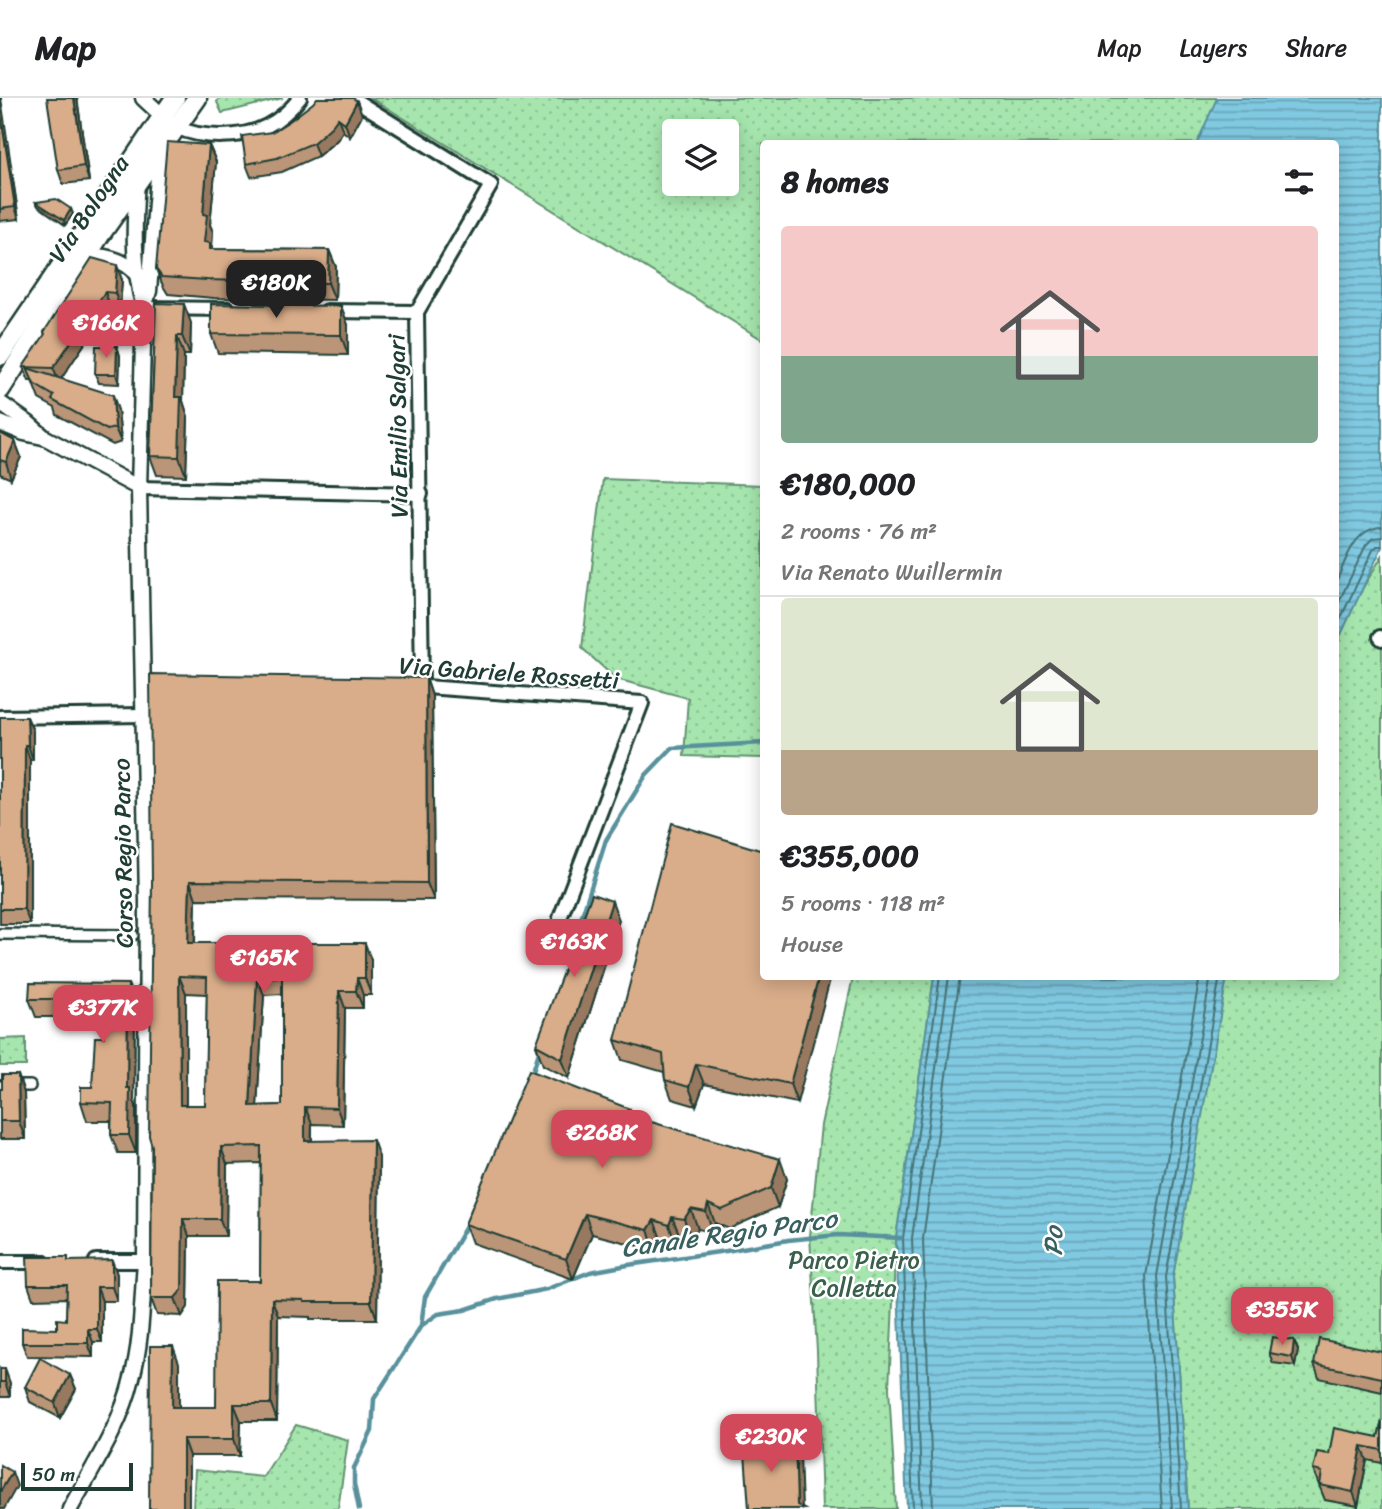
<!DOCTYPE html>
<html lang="en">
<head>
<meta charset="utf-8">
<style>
  :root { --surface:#fff; --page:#f2f2f2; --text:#202124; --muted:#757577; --line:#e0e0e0; --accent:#d1495b }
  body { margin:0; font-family:Sriracha,sans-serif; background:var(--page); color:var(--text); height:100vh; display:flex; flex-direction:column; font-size:26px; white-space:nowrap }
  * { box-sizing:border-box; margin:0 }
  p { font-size:23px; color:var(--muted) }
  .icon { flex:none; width:38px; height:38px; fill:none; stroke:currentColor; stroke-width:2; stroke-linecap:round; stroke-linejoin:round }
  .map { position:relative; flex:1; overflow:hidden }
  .sheet { position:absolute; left:760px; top:42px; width:579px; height:840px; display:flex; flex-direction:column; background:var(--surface); border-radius:7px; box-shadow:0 4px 18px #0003 }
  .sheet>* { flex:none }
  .tools { position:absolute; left:662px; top:21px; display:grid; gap:14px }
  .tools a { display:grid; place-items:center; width:77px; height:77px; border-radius:7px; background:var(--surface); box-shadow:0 4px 18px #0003; font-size:35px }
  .scale { position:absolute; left:21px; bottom:18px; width:112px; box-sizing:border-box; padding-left:7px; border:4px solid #1f3d34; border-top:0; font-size:19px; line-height:24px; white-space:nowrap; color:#1f3d34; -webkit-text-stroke:5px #fff; paint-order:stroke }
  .price { position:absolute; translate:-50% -60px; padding:0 16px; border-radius:14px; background:var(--accent); color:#fff; font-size:23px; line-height:46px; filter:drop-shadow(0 2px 4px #0008) }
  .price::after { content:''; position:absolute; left:50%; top:42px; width:21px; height:16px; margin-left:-10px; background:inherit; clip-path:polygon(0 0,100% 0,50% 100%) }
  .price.current { background:#222; color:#fff }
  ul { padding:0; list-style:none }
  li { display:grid; align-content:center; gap:14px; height:371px; padding:0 21px }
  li+li { border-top:2px solid var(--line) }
  li span { display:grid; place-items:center; height:217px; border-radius:7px; color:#555 }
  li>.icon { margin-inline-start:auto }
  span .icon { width:126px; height:126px; fill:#fffc; stroke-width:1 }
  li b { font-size:30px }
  h2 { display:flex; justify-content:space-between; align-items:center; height:84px; padding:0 21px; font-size:30px }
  header { display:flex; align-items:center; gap:42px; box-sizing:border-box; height:98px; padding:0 35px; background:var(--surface); border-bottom:2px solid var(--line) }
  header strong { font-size:33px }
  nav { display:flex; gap:38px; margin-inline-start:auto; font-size:24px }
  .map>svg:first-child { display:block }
</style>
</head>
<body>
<header>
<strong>Map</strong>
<nav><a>Map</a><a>Layers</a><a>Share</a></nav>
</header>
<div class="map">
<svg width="1382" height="1411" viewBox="0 0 1382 1411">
  <defs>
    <pattern id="green-dots" width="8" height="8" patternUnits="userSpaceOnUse" patternTransform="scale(1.75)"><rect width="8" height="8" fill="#a6e6ae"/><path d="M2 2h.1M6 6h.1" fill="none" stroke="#8ec696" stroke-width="1.8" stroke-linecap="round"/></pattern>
    <pattern id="water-rules" width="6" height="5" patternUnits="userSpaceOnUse" patternTransform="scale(1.75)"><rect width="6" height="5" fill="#80c9e1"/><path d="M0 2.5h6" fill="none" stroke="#68a4b7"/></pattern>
  </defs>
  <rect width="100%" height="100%" fill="#fff"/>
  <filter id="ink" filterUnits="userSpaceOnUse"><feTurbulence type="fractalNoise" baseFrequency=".0143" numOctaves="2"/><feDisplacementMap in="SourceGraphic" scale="14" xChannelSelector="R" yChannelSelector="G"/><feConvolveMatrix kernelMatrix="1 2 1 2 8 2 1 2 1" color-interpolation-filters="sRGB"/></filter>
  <g filter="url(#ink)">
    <g fill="url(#green-dots)" stroke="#629271" stroke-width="2" fill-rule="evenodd">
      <path d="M219 0H283L222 15 217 4Z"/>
      <path d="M371 0H1218L1198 45 763 46V242ZM674 33H726V86H674Z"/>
      <path d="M603 381 763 387V660L684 658 688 600 616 581 582 550Z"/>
      <path d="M1382 458V1411H1188L1173 1179 1183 1100 1199 1031 1227 879 1335 878V549L1361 493Z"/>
      <path d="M853 879H934L896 1140 889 1290 896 1411H822L817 1253 810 1138 821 1027Z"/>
      <path d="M26 940V968H0V941Z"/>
      <path d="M296 1327 348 1342 338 1411H193L195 1372 263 1379Z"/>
    </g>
    <g fill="url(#water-rules)" stroke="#59919c" stroke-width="2">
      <path d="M1217 0H1382V449L1335 549V46L1197 45Z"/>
      <path d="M934 879H1227L1173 1179 1188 1411H907L896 1140Z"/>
    </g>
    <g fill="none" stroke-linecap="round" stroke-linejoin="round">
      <g stroke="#467579" stroke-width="2">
        <path d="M1335 487C1345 465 1353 430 1382 429"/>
        <path d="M1335 512 1366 447 1373 440 1382 439"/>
        <path d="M1335 532 1373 452 1377 448H1382"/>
        <path d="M913 1411 903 1140 940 878"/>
        <path d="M922 1411 912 1140 949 878"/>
        <path d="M933 1411 923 1141 960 878"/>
        <path d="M1162 1411 1146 1178 1200 878"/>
        <path d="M1172 1411 1157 1178 1211 878"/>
        <path d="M1181 1411 1166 1179 1220 878"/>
      </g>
      <g stroke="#59919c" stroke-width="4.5">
        <path d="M569 859 606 742 646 677 672 650 763 645"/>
        <path d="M532 976 540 951"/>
        <path d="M421 1227 425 1199 468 1125"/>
        <path d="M359 1411 354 1386V1370L372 1333 374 1301 421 1228 438 1216 464 1212 497 1201 547 1191 590 1174 628 1167 726 1153 788 1142 838 1137 901 1140"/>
      </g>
      <g stroke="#1f3d34" stroke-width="14">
        <g id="pedestrian">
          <path d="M0 836 133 837"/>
          <path d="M0 988H30"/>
        </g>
      </g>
      <g stroke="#1f3d34" stroke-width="18">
        <g id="minor">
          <path d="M352 0 491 87 417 214 422 588"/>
          <path d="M176 29C201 41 242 41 267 28 279 22 291 11 300 0"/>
          <path d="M144 210 228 211"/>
          <path d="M327 213 417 214"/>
          <path d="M139 390 421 396"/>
          <path d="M1380 539 1382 541"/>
          <path d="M412 588 642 605 560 820"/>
          <path d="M0 619 144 617"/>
          <path d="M96 1163H145"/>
          <path d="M0 1164H43"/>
        </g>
      </g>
      <g stroke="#1f3d34" stroke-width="19">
        <g id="tertiary">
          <path d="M143 0 170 25"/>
          <path d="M137 83C134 126 132 168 144 209"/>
          <path d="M83 163C97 152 128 163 137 177"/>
          <path d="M0 305 28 325 44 339 139 390"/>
          <path d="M0 325 24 335 43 339"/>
          <path d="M70 1411C93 1369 121 1327 132 1280 142 1243 142 1202 145 1163L147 803 139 390 144 210 149 193 160 53"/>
        </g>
      </g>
      <g stroke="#1f3d34" stroke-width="23">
        <g id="secondary">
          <path d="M0 258 175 0"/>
          <path d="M0 292 100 137 197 0"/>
        </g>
      </g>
      <use href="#pedestrian" stroke="#fff" stroke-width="9"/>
      <use href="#minor" stroke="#fff" stroke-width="12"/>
      <use href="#tertiary" stroke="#fff" stroke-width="14"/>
      <use href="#secondary" stroke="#fff" stroke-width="18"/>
    </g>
    <g fill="#bb9577" stroke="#1f3d34" stroke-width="2" fill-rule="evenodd">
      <path d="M0 0 19 121 0 123Z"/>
      <path d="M77 0 89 83 63 86 58 72Z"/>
      <path d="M357 3 362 17 350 39 343 33 337 42 318 58 282 74 251 79 246 66 272 34Z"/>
      <path d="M209 47 216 64 210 127 213 134 212 148 213 151 329 152 336 169 335 202 214 200 168 196 163 188 156 171Z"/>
      <path d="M36 104 71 111 73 116 65 127 38 108Z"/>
      <path d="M122 182 120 210 110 208 61 281 118 312 121 344 113 347 57 317 55 310 39 301 32 283H29L23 269 45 237 44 234Z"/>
      <path d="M156 205 191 225 190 257H184L183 303 188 319 186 378 157 377 150 358Z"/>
      <path d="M341 208 348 227V257L218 255 211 236Z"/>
      <path d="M117 248 120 258 119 286 99 285 95 276Z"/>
      <path d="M0 335 15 343 21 359 11 381 0 376Z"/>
      <path d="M426 580 432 598 434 802 196 801 195 845 371 862V897H363V910H345L343 1027 312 1026V1043L379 1059 377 1221H310V1219L278 1218 277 1323H241L240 1358H189L149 1411 179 1265V1309H216L260 1183 261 1065 227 1066 226 1138H189L188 1209 182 1218 157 1217 151 1200 152 784ZM186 895 207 896 205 1007H186ZM282 896V1007L257 1008 264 897Z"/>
      <path d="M0 619H27L33 633V662H30V826H0Z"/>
      <path d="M763 753 797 1005 704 986 696 1008 672 1001 665 982 664 974 622 962 615 942Z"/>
      <path d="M619 822 569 980 543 967 536 947Z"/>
      <path d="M128 886 135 904 134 1003 136 1008V1055H118L111 1037V1023H87L81 1004 92 989 104 939V927L101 919H36L29 901Z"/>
      <path d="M18 977 24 995 25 1041H0V991H2Z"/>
      <path d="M630 1011 632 1018 787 1081 778 1109 729 1131 715 1125 713 1134 698 1131 691 1140 680 1138 676 1146 661 1141 655 1152 592 1136 573 1181 472 1145 465 1126Z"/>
      <path d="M69 1163 117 1176V1203H102V1244H93V1259L27 1258 22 1245 57 1231 66 1222 67 1200 33 1201 28 1187Z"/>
      <path d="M1294 1242 1298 1252 1295 1268 1273 1265 1269 1255Z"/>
      <path d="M1382 1254V1294L1319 1280 1314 1266Z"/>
      <path d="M0 1271 10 1285V1299H0Z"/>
      <path d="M70 1277 76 1291 60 1320 30 1304 25 1289Z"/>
      <path d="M1382 1323V1365L1367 1362 1358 1408 1325 1402 1313 1372 1329 1356 1378 1339Z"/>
    </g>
    <g fill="#987961" stroke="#1f3d34" stroke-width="2">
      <path d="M0 0H1L19 121 15 109 0 12Z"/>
      <path d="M74 0H77L89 83 84 68Z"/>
      <path d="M357 3 362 17 350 39 345 25Z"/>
      <path d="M338 20 343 33 337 42 318 58 313 45Z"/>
      <path d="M209 47 216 64 210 127 213 134 212 148 217 162 204 144 203 116Z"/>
      <path d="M71 111 73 116 65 127 64 122Z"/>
      <path d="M329 152 336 169 335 202 328 185Z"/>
      <path d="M117 167 122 182 120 210 115 195Z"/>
      <path d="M105 194 110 208 59 284 53 270Z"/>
      <path d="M184 206 191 225 190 257 182 238Z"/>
      <path d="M341 208 348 227V257L341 237Z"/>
      <path d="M177 238 184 257 183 303 188 319 186 378 179 359 175 299Z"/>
      <path d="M117 248 120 258 119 286 116 276Z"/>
      <path d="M113 297 118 312 121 344 115 330Z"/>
      <path d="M15 343 21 359 11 381 6 364Z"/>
      <path d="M426 580 432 598 434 802 427 785Z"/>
      <path d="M27 619 33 633V662L28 647Z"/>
      <path d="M25 647 30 662V826L24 811Z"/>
      <path d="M190 783 196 801 194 862 188 845Z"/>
      <path d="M612 803 619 822 569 980 562 961Z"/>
      <path d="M365 845 371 862V897L365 880Z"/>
      <path d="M179 878 186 895V1024L180 1007Z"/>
      <path d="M819 878H831L797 1005 790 986Z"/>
      <path d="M257 879 264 897 256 1025 250 1008Z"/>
      <path d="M357 880 363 897V910L356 893Z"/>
      <path d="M128 886 135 904 134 1003 136 1008V1055L129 1037 127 990Z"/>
      <path d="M339 893 345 910 343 1027 337 1010Z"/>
      <path d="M696 966 704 986 696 1008 689 989Z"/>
      <path d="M18 977 24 995 25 1041 19 1023Z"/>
      <path d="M305 1009 312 1026 311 1060 305 1043Z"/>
      <path d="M373 1042 379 1059 377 1221 371 1204Z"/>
      <path d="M221 1049 227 1066 226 1138 220 1121Z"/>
      <path d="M780 1061 787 1081 778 1109 771 1090Z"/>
      <path d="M708 1106 715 1125 713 1134 706 1114Z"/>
      <path d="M691 1111 698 1131 691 1140 684 1121Z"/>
      <path d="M585 1116 592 1136 573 1181 566 1161Z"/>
      <path d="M672 1119 680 1138 676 1146 669 1127Z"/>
      <path d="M183 1121 189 1138 188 1209 182 1218 175 1200Z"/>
      <path d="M654 1122 661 1141 655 1152 648 1132Z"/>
      <path d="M112 1162 117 1176V1203L112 1189Z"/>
      <path d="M97 1189 102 1203V1244L97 1231Z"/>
      <path d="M272 1201 278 1218 277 1323 271 1306Z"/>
      <path d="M88 1231 93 1244V1259L88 1245Z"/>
      <path d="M1294 1242 1298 1252 1295 1268 1292 1259Z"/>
      <path d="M173 1248 179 1265V1326L172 1309Z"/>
      <path d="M5 1271 10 1285V1299L5 1284Z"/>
      <path d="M70 1277 76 1291 60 1320 55 1305Z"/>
      <path d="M234 1306 241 1323 240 1358 234 1341Z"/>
      <path d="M183 1341 189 1358V1411H183Z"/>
      <path d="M795 1341 800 1355 802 1411 797 1407Z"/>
      <path d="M1362 1348 1367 1362 1358 1408 1353 1394Z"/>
      <path d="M12 1374 17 1388 4 1411H0V1394Z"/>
    </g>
    <g fill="#d9ad8a" stroke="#1f3d34" stroke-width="2" fill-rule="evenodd">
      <path d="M47 0H74L84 68 58 72Z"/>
      <path d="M317 0H353L357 3 345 25 338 20 332 28 313 45 277 60 246 66 242 38 272 34 291 22 313 5Z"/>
      <path d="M0 12 15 109 0 111Z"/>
      <path d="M167 44 209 47 203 116 207 117 204 144 210 145V151L329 152 328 185 207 182 162 179 156 171Z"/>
      <path d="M56 101 71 111 64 122 36 104Z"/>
      <path d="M92 160 117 167 115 195 105 194 53 270 23 269 45 236 44 234Z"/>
      <path d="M156 205 184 206 182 238H177L175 299H181L179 359 150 358Z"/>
      <path d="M211 206 341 208V237L211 236Z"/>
      <path d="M96 248H117L116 276H95Z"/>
      <path d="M27 270 113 297 115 330 107 332 52 302 54 298 34 286Z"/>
      <path d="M0 335 15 343 6 364 0 362Z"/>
      <path d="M150 576 426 580 427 785 190 783 188 845H365V880H357L356 893H339L337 1010 305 1009V1043L373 1042 371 1204H304V1202L272 1201 271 1306H234V1341H183V1411H149L150 1248H173L172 1309H216L217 1183H260L261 1048 221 1049 220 1121H183L182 1192 175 1200H151L152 1048 149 1038 152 784ZM179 878 207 879 205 1007H180ZM257 879H282V1007L250 1008Z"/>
      <path d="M0 619H27L28 647H25L24 811H0Z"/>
      <path d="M672 725 763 753V878H819L790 986 696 966 689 989 665 982 663 956 615 942Z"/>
      <path d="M592 796 612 803 562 961 536 947Z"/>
      <path d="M30 885 128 886 127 990H130L129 1037H111L112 1005 81 1004V989H92L95 939H104V912H98V901H29Z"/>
      <path d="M529 972 630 1011 627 1017 780 1061 771 1090 722 1112 708 1106 706 1114 691 1111 684 1121 672 1119 669 1127 654 1122 648 1132 585 1116 566 1161 465 1126Z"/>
      <path d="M2 977H18L19 1023H0V991H2Z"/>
      <path d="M27 1159H68V1163L112 1162V1189H97V1231H88V1245H22V1230L57 1231V1221L66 1222 67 1187H28Z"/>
      <path d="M1272 1239 1294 1242 1292 1259 1269 1255Z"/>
      <path d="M1319 1241 1382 1254V1280L1314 1266Z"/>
      <path d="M40 1260 70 1277 55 1305 25 1289Z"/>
      <rect x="0" y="1271" width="5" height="13"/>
      <path d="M1382 1323V1352L1362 1348 1353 1394 1320 1387 1322 1374 1313 1372 1317 1354 1329 1356 1334 1330 1378 1339Z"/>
      <path d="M744 1341H795L797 1407 804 1411H749Z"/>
      <path d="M0 1367 12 1374 0 1394Z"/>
    </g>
  </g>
  <g text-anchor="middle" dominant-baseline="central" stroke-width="5" stroke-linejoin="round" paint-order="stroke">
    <g font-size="24" fill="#1f3d34" stroke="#fff">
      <text transform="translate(89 111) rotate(-56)">Via Bologna</text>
      <text transform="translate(398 328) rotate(-91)">Via Emilio Salgari</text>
      <text transform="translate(509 575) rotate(4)">Via Gabriele Rossetti</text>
      <text transform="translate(123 755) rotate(-91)">Corso Regio Parco</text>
    </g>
    <g font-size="24" fill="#3a5f4c" stroke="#fff">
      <text x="854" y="1162">Parco Pietro<tspan x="854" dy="28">Colletta</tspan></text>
    </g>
    <g font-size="26" font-style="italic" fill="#37605f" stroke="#fff">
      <text transform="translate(729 1135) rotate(-8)">Canale Regio Parco</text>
      <text transform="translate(1053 1143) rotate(-89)">Po</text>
    </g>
  </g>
</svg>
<div class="tools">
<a><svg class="icon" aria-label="layers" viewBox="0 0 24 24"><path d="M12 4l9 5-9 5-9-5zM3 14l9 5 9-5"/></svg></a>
</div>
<div class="scale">50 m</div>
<b class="price current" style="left:276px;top:222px">€180K</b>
<b class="price" style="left:106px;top:262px">€166K</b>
<b class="price" style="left:574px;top:881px">€163K</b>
<b class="price" style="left:264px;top:897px">€165K</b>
<b class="price" style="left:103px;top:947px">€377K</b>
<b class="price" style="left:602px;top:1072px">€268K</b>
<b class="price" style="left:1282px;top:1249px">€355K</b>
<b class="price" style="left:771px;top:1376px">€230K</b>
<section class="sheet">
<h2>8 homes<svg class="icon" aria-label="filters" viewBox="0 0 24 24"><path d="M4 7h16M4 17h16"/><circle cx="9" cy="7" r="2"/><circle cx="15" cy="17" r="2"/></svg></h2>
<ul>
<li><span style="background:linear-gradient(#f6c9c9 60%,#7fa58c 0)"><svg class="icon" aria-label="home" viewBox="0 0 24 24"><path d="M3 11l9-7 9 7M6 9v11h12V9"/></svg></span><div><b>€180,000</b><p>2 rooms · 76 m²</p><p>Via Renato Wuillermin</p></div></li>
<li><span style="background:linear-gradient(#dfe7d0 70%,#b9a48a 0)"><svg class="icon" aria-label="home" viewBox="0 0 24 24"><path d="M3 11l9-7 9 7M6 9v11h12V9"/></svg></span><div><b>€355,000</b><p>5 rooms · 118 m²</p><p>House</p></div></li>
</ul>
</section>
</div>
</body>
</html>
